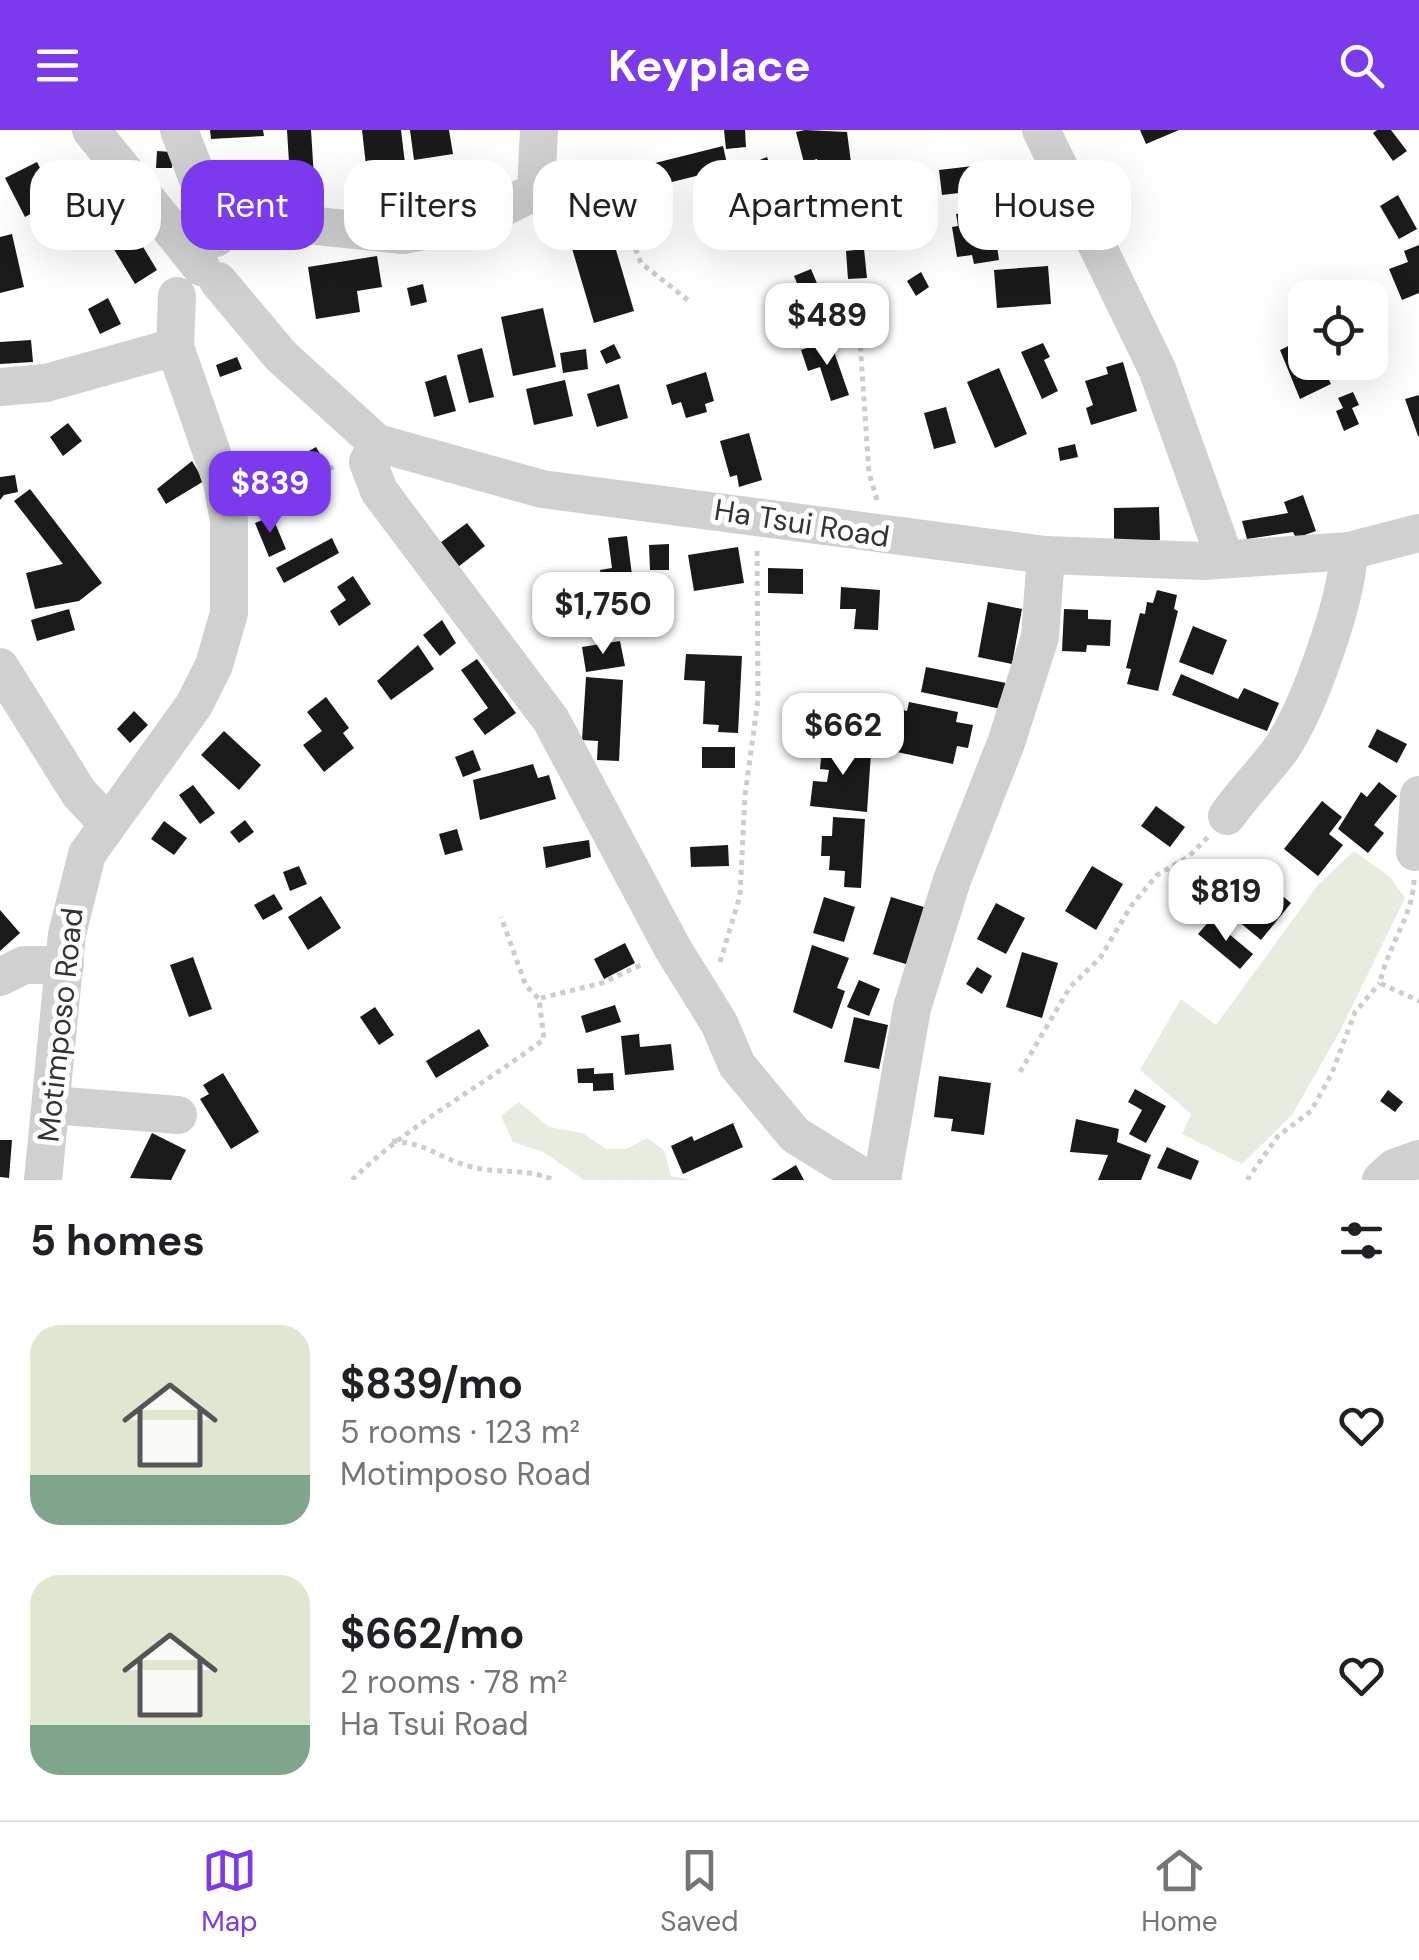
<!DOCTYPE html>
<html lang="en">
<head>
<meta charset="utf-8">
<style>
  :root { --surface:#fff; --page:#f2f2f2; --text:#202124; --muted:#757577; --line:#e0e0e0; --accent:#7c3aed }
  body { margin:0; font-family:"DM Sans",sans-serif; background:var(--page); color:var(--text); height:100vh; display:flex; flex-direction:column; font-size:38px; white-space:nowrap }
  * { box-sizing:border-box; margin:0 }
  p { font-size:32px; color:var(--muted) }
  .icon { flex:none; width:55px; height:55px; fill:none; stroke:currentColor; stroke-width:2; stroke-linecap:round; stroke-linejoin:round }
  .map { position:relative; height:1050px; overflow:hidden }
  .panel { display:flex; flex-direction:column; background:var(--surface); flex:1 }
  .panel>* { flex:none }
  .guide { position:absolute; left:30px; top:30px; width:1360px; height:90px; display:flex; gap:20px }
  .controls { position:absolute; left:1288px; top:150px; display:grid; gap:20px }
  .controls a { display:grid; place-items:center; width:100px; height:100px; border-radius:20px; background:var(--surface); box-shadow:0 10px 40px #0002; font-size:50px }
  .price { position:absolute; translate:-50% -85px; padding:0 22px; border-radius:20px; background:#fff; color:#222; font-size:32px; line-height:65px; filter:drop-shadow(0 2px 5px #0008) }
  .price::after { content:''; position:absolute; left:50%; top:60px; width:30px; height:22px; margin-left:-15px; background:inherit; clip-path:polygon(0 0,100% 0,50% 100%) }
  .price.current { background:var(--accent); color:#fff }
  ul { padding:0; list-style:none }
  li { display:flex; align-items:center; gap:30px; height:250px; padding:0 30px }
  li span { display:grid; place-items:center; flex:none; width:280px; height:200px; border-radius:30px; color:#555 }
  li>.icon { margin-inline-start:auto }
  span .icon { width:120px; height:120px; fill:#fffc; stroke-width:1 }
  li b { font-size:42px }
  h2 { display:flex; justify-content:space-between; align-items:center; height:120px; padding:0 30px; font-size:42px }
  .tag { padding:0 35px; border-radius:30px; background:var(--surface); box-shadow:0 10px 40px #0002; font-size:35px; line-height:90px }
  .tag.current { background:var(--accent); color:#fff }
  header { display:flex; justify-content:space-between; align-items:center; height:130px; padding:0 30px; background:var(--accent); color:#fff; font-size:45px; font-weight:700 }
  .menu { display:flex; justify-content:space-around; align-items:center; height:140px; border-top:2px solid var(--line); background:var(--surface); font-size:28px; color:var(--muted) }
  .menu a { display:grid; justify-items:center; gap:5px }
  .menu .current { color:var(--accent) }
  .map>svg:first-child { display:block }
</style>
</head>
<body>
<header><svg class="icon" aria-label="menu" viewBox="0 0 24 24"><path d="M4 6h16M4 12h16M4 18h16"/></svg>Keyplace<svg class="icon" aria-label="search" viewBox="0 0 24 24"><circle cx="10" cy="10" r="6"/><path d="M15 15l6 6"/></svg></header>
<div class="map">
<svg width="1419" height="1050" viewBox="0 0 1419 1050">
  <rect width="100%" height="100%" fill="#fff"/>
  <g fill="#e6ecdf">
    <path d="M1354 721 1390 747 1405 768 1340 901 1292 985 1242 1034 1182 1004 1191 984 1140 940 1181 869 1216 895 1318 755Z"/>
    <path d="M519 972 549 997 582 1003 606 1019H626L647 1008 664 1020 671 1046 692 1050H584L543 1022 513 1012 501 986Z"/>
  </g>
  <g fill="#1a1a1a">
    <path d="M210 0H263L264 6 211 9Z"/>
    <path d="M287 0H311L314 48H303L304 67 269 69 268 50 290 49Z"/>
    <path d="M362 0H401L409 67 370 71Z"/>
    <path d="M410 0H449L453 24 414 30Z"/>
    <path d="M724 0H745L746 17 726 19Z"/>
    <path d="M805 0 847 2 852 40 822 48 817 29 804 33 796 2Z"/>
    <path d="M1140 0H1179L1146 14Z"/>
    <path d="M1377 0H1391L1407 21 1393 31 1373 3Z"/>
    <path d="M723 16 728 38 660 55 655 33Z"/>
    <path d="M157 21 172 22V38H156Z"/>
    <path d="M767 27 780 60 759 67 747 35Z"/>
    <path d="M37 32 56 70 25 87 5 48Z"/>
    <path d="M990 34 993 59 942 65 939 40Z"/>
    <path d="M850 51 854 96 840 97 836 52Z"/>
    <path d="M1398 65 1417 99 1399 109 1380 76Z"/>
    <path d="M785 69 792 89 781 92 775 73Z"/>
    <path d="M997 78 999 93 994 95 999 130 974 134 972 125 957 127 952 97 958 96 956 84Z"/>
    <path d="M134 102 157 140 135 154 112 116Z"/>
    <path d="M611 103 634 181 594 193 571 115Z"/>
    <path d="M12 104 24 157 0 163V107Z"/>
    <path d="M1419 115V163L1402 170 1389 139 1408 132 1404 121Z"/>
    <path d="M864 119 867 148 848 149 846 121Z"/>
    <path d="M377 126 382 157 357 161 360 182 316 189 308 137Z"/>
    <path d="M1048 136 1051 174 997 178 994 140Z"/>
    <path d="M811 139 834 194 786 213 779 194 809 182 794 146Z"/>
    <path d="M921 142 929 157 916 166 907 151Z"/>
    <path d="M423 154 427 172 411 176 407 158Z"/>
    <path d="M108 168 121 194 100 204 88 179Z"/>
    <path d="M543 178 556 237 513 246 501 187Z"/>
    <path d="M1305 208V232H1320L1331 254 1300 269 1280 220Z"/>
    <path d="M31 210 33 232 0 234V212Z"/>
    <path d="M830 210 849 265 831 271 820 237 808 241 801 220Z"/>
    <path d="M1043 213 1050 227 1044 230 1058 261 1042 269 1021 222Z"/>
    <path d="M614 214 621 228 606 234 600 221Z"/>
    <path d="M482 218 494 267 469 273 457 225Z"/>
    <path d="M586 219 588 239 563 243 560 223Z"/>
    <path d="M237 227 242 239 220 247 216 235Z"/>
    <path d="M1123 232 1137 281 1091 295 1086 278 1093 275 1085 251 1108 244 1106 237Z"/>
    <path d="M999 238 1027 304 995 318 967 252Z"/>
    <path d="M706 242 714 271 705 274 707 282 686 288 681 272 672 275 666 255Z"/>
    <path d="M446 245 456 281 434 287 425 252Z"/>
    <path d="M565 250 573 286 534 295 526 259Z"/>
    <path d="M619 254 628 288 597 297 587 264Z"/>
    <path d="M1353 262 1359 275 1352 278 1359 294 1344 301 1336 281 1343 278 1338 268Z"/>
    <path d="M1419 265V306H1418L1405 269Z"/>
    <path d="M946 277 956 313 934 319 924 283Z"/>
    <path d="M68 293 82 311 63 326 50 307Z"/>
    <path d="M749 303 762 350 739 357 737 345 730 347 720 311Z"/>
    <path d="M1075 314 1078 327 1060 331 1058 318Z"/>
    <path d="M316 317 325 332 291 351 282 336Z"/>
    <path d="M192 331 204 351 166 374 157 359Z"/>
    <path d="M15 345 18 362 4 365 0 370V347Z"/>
    <path d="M30 359 102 453 79 471 35 479 26 443 63 434 14 371Z"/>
    <path d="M1303 365 1316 401 1296 408 1293 402 1247 409 1242 391 1288 383 1284 372Z"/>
    <path d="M1159 377 1160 410 1114 411V378Z"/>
    <path d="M272 386 286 419 269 427 255 393Z"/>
    <path d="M467 393 485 416 458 437 440 413Z"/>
    <path d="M627 406 633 453 603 456 600 440 612 438 608 408Z"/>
    <path d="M332 408 339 423 284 453 276 438Z"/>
    <path d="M669 414V440H650L649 415Z"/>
    <path d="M738 417 744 453 694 461 688 425Z"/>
    <path d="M768 438 803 439V464L768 463Z"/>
    <path d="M353 446 371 474 339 496 330 481 346 470 337 457Z"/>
    <path d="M841 457 880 460 878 500 854 499 856 479H840Z"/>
    <path d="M611 458 614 474 593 477 590 462Z"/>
    <path d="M1157 460 1177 465 1174 479 1178 481 1158 561 1127 554 1131 539 1126 538 1140 483 1145 484 1147 472 1153 473Z"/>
    <path d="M988 472 1022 479 1012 534 978 527Z"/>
    <path d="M628 473 632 504 617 506 613 475Z"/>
    <path d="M69 479 75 500 37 511 31 490Z"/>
    <path d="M1064 479 1088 480V489L1111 490 1110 516 1087 515 1086 522 1062 521Z"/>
    <path d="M442 490 456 513 440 526 423 505Z"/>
    <path d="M1193 496 1227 510 1213 545 1179 532Z"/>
    <path d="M620 511 625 536 586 542 582 517Z"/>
    <path d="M418 515 434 539 391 570 377 551Z"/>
    <path d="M686 524 742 526 738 603 718 602 719 595 703 594 705 551 684 550Z"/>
    <path d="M477 529 516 583 485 605 473 589 488 578 461 540Z"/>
    <path d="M926 537 1011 554 1006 580 921 562Z"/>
    <path d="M1181 544 1238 569 1244 558 1279 573 1267 601 1172 565Z"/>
    <path d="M586 547 623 550 619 631 597 630 598 611 582 610Z"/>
    <path d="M326 567 349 598 343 603 354 618 324 642 303 615 322 601 307 582Z"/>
    <path d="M909 572 958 582 956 592 973 595 968 618 957 616 953 634 897 622 901 605 885 601 890 577 907 581Z"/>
    <path d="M134 581 148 595 130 613 117 599Z"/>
    <path d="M1377 599 1407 614 1397 633 1368 617Z"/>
    <path d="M224 601 261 635 239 660 201 625Z"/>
    <path d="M823 608 846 610 845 621 871 623 867 682 810 676 813 651 827 652 829 640 820 639Z"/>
    <rect x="702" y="617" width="33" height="21"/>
    <path d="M473 620 481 640 463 647 455 627Z"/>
    <path d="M533 634 538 648 549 645 556 669 480 690 473 650Z"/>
    <path d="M1379 652 1397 666 1374 695 1384 703 1368 723 1338 699 1361 662 1367 667Z"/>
    <path d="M193 655 215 683 200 694 179 665Z"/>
    <path d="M1322 671 1342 687 1329 704 1343 715 1318 746 1284 719Z"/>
    <path d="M1156 676 1185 697 1170 717 1141 696Z"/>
    <path d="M833 687 865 689 861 758 844 757 845 741 829 740 830 726H821L822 706H832Z"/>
    <path d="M245 690 254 702 239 713 230 702Z"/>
    <path d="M164 691 187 708 174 725 151 709Z"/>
    <path d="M457 699 463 720 445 725 439 704Z"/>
    <path d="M589 710 591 727 546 738 543 717Z"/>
    <path d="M728 715 729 736 691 737 690 717Z"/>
    <path d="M299 736 307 754 290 761 283 742Z"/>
    <path d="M1092 736 1123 754 1096 800 1065 781Z"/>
    <path d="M1269 755 1291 773 1261 810 1238 791Z"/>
    <path d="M274 764 283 779 263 790 254 775Z"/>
    <path d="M321 766 341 798 308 820 288 787Z"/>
    <path d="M824 767 855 777 844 812 813 803Z"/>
    <path d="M891 767 927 778 909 835 873 824Z"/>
    <path d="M996 773 1025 788 1006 824 977 809Z"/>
    <path d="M0 780 20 803 0 821Z"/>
    <path d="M1211 789 1253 824 1240 839 1198 804Z"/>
    <path d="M625 813 635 833 604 849 594 829Z"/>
    <path d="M812 815 849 828 837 858 845 861 832 899 793 882Z"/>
    <path d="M1022 822 1058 833 1042 888 1006 877Z"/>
    <path d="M193 827 212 879 189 887 170 835Z"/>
    <path d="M977 837 992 846 982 864 966 854Z"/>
    <path d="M859 850 880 859 869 886 847 877Z"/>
    <path d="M615 875 621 892 586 903 581 886Z"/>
    <path d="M375 877 394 905 379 915 360 887Z"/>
    <path d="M854 887 888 895 879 939 844 932Z"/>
    <path d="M479 899 489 916 436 948 426 931Z"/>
    <path d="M639 904 640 917 671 914 674 940 625 945 621 906Z"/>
    <path d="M594 938V944L613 943 614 960 593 961V953H578L577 939Z"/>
    <path d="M223 943 259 1002 231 1019 200 969 209 964 203 955Z"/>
    <path d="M939 946 991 953 984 1005 951 1001 953 989 934 987Z"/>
    <path d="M1135 959 1166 976 1146 1013 1129 1004 1142 980 1128 972Z"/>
    <path d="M1388 960 1403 972 1395 982 1380 971Z"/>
    <path d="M1076 989 1119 999 1117 1012 1151 1025 1141 1050H1098L1108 1025 1070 1022Z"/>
    <path d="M733 993 743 1017 683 1044 671 1016 692 1006 694 1011Z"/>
    <path d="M152 1003 186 1020 171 1050 130 1048Z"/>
    <path d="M0 1010H12L9 1048 0 1047Z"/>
    <path d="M1167 1017 1199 1031 1191 1050 1157 1038Z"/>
    <path d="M796 1035 804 1050H771Z"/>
  </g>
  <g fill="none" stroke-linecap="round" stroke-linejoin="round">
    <g stroke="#cdcdcd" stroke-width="5" stroke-dasharray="5 5" stroke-linecap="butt">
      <path d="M561 82 601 87 628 101 641 133 689 171"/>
      <path d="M877 370 869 343 859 196 887 189"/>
      <path d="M258 376 337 335"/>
      <path d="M1414 750C1413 786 1387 817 1380 853L1419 871"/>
      <path d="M720 832 740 766 745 665 758 570 757 417"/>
      <path d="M541 868 602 853 643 834"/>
      <path d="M1020 942 1070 857 1100 828 1131 776 1157 745 1188 727 1208 707"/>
      <path d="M392 1011C429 1014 437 1027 468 1036 500 1045 524 1037 554 1050"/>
      <path d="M352 1050C410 993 480 958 544 909L539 869 526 856 501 787"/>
      <path d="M1247 1050 1278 1006 1311 981 1332 943 1355 882 1380 853"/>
    </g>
    <g stroke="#d0d0d0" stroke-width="38">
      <path d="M91 0 201 137"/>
      <path d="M179 0 212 85 216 108"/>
      <path d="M1041 0 1157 239 1225 429"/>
      <path d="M212 85 403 105 476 91 536 61 539 0"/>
      <path d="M218 151 281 226 377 313 542 359 1046 425 1204 431 1349 421 1419 403"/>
      <path d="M0 257 46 253 175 217"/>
      <path d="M377 313 368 332 379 361 551 590 673 819 719 893 737 935 795 1005 868 1050"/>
      <path d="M0 537 79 663 107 693"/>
      <path d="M1227 686C1243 663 1264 642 1281 619 1309 578 1347 470 1349 421"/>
      <path d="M1415 722 1419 665"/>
      <path d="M0 847 24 835H65"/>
      <path d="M51 975 178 985"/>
      <path d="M43 1050 67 804 87 724 194 575 214 535 229 483V391L222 352 175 217 177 166"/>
      <path d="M882 1050 912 878 952 750 1006 613 1040 507 1046 425"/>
      <path d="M1381 1050 1394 1038 1419 1029"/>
    </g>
  </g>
  <g text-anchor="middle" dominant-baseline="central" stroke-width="10" stroke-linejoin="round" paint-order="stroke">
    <g font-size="30" fill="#333" stroke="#fff">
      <text transform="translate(802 393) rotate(9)">Ha Tsui Road</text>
      <text transform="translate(60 895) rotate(-84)">Motimposo Road</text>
    </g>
  </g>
</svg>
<div class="controls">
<a><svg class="icon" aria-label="locate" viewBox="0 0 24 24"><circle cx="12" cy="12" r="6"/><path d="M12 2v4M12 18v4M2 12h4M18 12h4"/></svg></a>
</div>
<b class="price" style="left:827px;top:238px">$489</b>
<b class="price current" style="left:270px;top:406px">$839</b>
<b class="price" style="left:603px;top:527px">$1,750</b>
<b class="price" style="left:843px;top:648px">$662</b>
<b class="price" style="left:1226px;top:814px">$819</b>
<div class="guide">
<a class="tag">Buy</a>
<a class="tag current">Rent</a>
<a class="tag">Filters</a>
<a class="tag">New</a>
<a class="tag">Apartment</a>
<a class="tag">House</a>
</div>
</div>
<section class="panel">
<h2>5 homes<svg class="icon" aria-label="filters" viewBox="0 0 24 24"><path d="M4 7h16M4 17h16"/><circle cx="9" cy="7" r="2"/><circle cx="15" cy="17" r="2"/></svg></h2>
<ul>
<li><span style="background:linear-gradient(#dfe7d0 75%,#7fa58c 0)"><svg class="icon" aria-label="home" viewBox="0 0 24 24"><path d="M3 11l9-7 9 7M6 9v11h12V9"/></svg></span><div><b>$839/mo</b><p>5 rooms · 123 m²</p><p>Motimposo Road</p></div><svg class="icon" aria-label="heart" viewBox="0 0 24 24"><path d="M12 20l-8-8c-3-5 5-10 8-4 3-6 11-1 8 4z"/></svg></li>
<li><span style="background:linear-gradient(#dfe7d0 75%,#7fa58c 0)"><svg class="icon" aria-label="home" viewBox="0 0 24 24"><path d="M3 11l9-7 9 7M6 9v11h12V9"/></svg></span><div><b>$662/mo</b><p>2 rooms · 78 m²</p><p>Ha Tsui Road</p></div><svg class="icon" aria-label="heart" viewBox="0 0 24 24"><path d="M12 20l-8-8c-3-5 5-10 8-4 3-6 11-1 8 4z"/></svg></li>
</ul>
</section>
<nav class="menu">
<a class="current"><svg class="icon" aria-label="map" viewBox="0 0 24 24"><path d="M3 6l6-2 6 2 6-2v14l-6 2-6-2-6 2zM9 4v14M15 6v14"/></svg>Map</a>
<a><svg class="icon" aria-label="saved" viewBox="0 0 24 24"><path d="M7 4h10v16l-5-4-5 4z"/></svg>Saved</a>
<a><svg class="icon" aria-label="home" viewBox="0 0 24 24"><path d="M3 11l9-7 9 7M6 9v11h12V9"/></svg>Home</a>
</nav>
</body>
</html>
